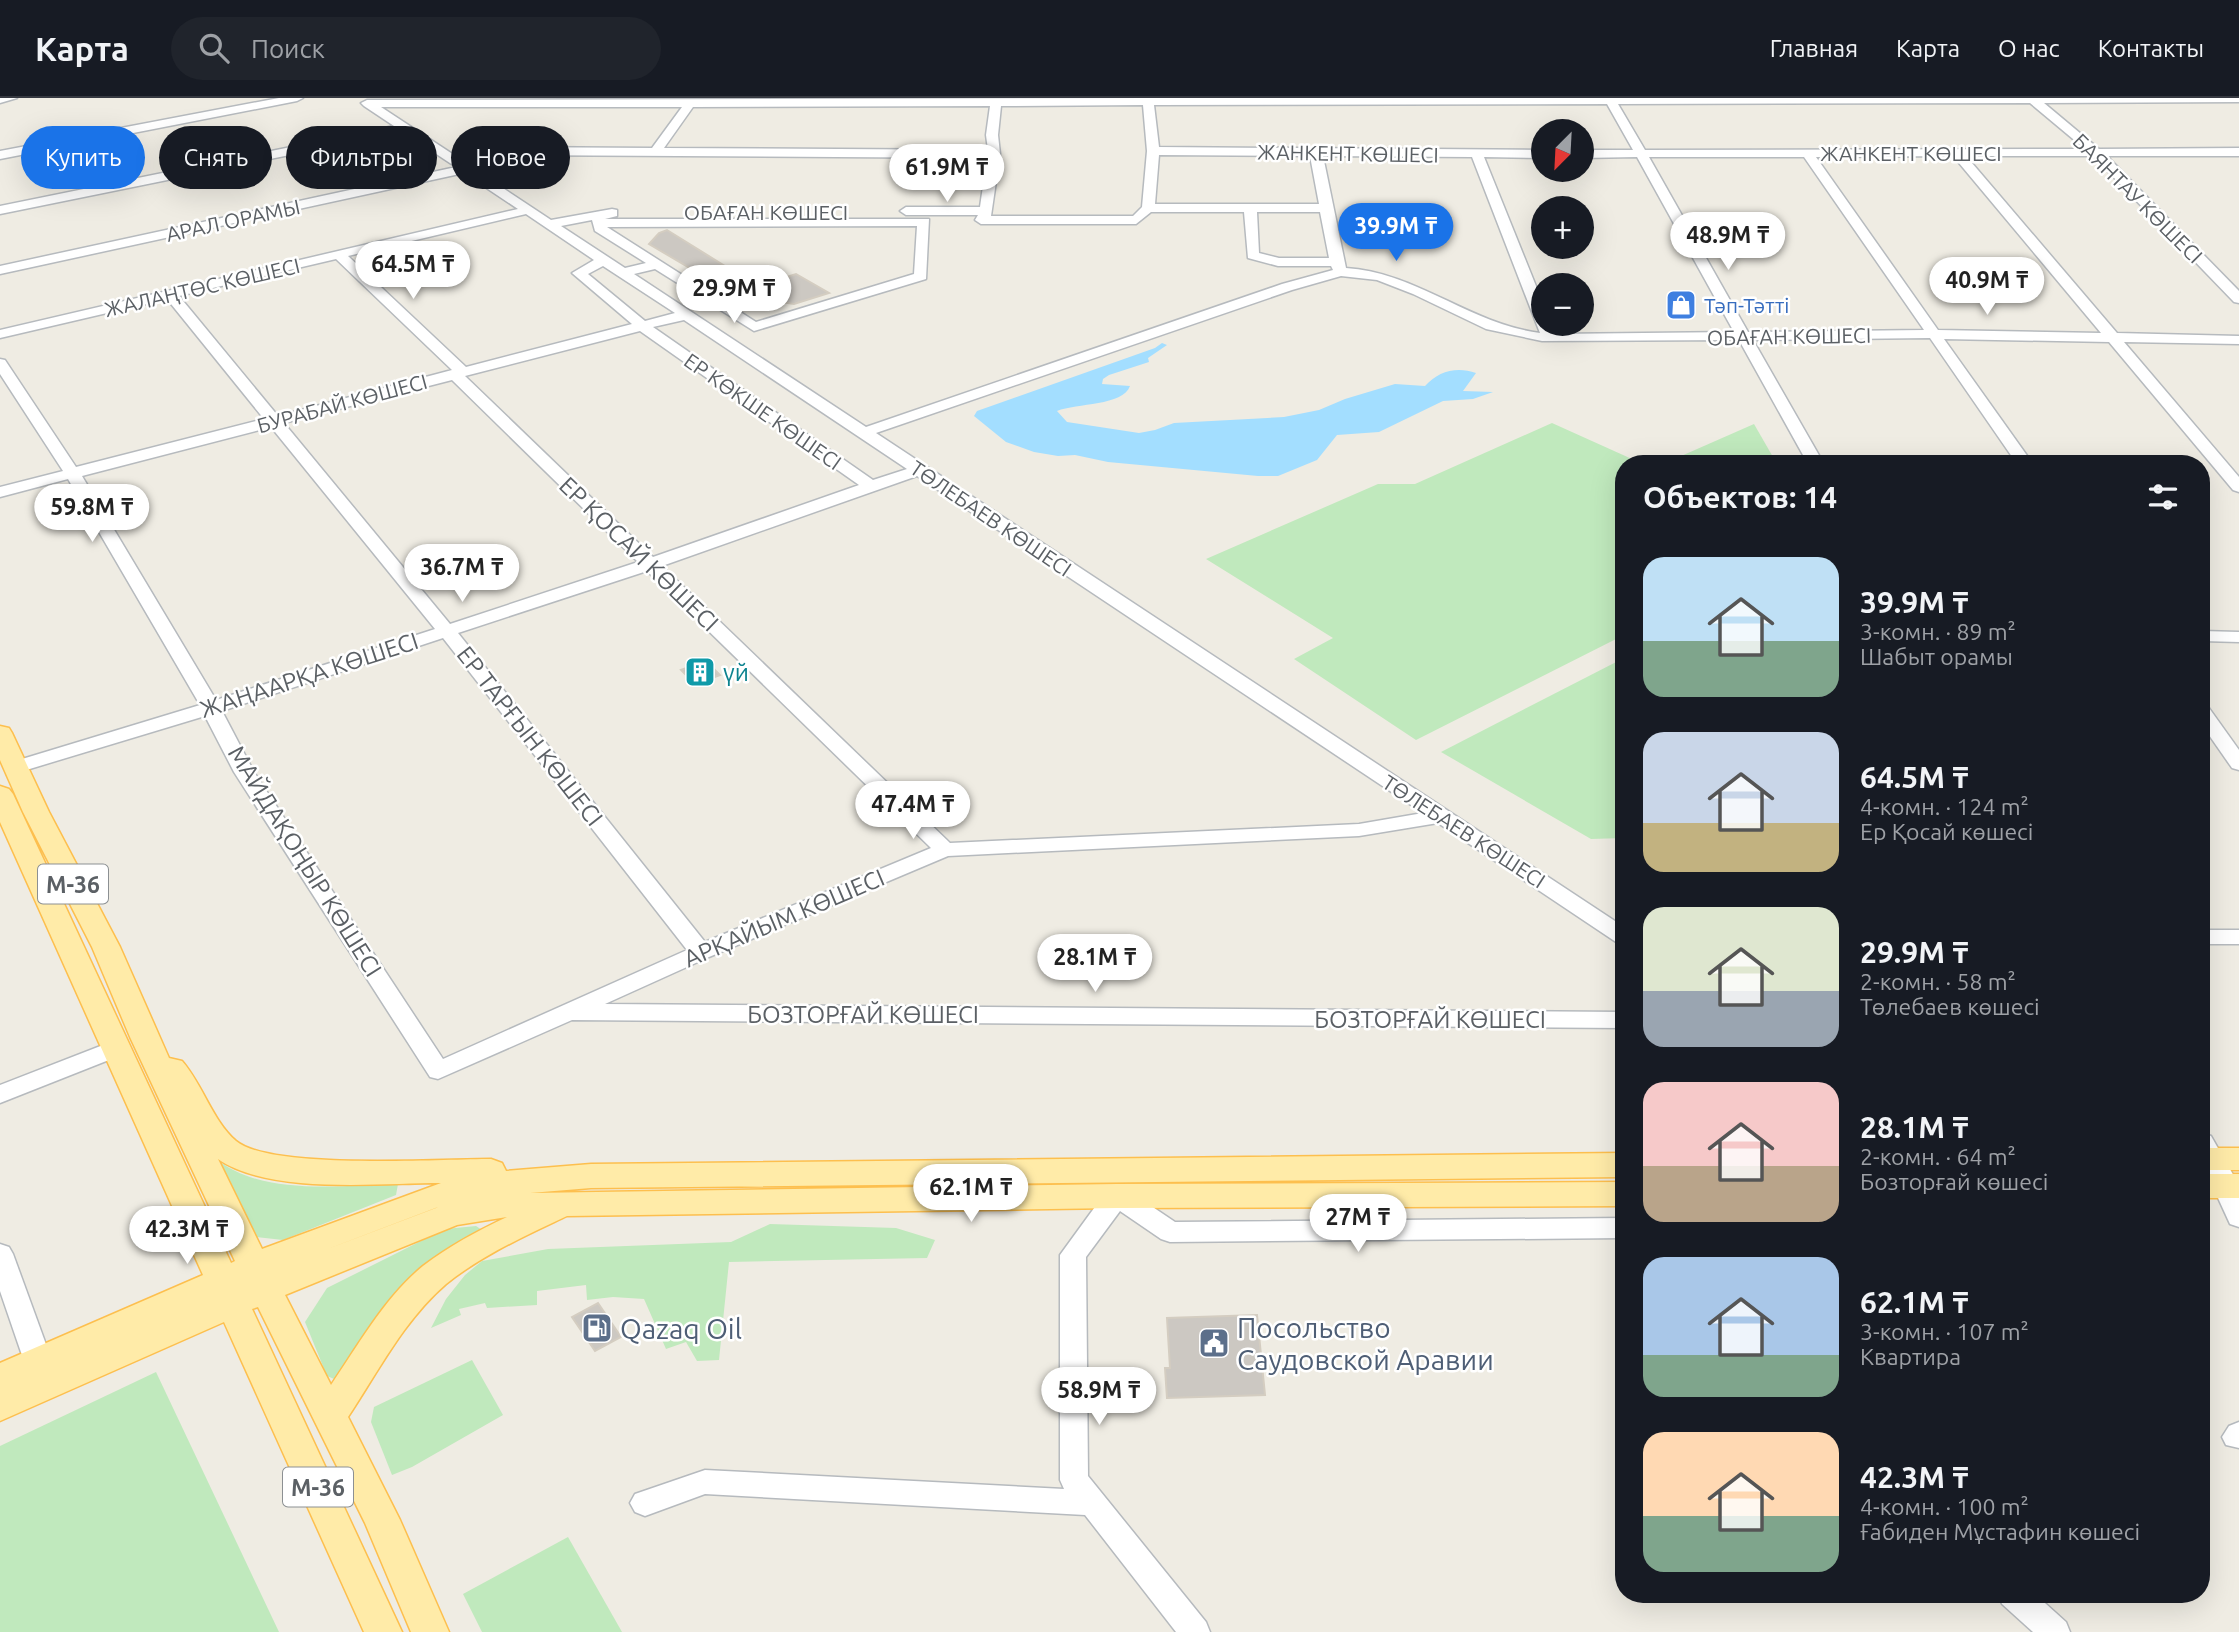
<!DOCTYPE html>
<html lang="ru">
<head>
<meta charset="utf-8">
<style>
  :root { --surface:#171b24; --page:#20242c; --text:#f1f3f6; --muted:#9ea1a6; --line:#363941; --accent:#1a73e8 }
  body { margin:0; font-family:Ubuntu,sans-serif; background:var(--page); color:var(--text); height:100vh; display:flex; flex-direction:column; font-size:26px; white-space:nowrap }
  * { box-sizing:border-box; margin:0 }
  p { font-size:23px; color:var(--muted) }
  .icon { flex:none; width:38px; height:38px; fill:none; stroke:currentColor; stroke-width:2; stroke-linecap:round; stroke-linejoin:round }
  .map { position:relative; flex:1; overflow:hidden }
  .panel { position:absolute; left:1615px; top:357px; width:595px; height:1148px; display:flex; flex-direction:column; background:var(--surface); border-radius:28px; box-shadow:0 7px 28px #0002 }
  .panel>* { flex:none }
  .guide { position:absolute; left:21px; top:28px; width:665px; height:63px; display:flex; gap:14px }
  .needle { width:46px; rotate:204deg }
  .controls { position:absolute; left:1531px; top:21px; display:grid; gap:14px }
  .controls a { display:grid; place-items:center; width:63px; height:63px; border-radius:50%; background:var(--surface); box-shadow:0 7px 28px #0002; font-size:35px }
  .price { position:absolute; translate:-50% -60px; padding:0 16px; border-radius:24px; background:#fff; color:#222; font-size:23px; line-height:46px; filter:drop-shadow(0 2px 4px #0008) }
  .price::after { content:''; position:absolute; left:50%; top:42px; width:21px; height:16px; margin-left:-10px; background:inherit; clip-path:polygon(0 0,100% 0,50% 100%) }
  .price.current { background:var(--accent); color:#fff }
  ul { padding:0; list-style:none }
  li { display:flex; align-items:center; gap:21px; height:175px; padding:0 28px }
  li span { display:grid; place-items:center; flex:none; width:196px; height:140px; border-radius:21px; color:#555 }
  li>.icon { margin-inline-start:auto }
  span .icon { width:84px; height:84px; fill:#fffc; stroke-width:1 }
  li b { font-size:30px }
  h2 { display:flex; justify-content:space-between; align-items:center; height:84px; padding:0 28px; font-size:30px }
  .chip { padding:0 24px; border-radius:32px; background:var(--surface); box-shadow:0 7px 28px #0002; font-size:24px; line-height:63px }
  .chip.current { background:var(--accent); color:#fff }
  header { display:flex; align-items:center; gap:42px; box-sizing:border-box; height:98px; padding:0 35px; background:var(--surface); border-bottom:2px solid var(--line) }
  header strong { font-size:33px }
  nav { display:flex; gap:38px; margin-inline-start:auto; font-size:24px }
  .search { width:490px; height:63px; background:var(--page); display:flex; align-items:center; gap:18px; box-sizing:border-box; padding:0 24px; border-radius:38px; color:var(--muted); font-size:26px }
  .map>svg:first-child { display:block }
</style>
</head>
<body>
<header>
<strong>Карта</strong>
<div class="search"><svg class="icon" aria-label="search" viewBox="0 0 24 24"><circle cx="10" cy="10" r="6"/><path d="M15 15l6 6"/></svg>Поиск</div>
<nav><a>Главная</a><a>Карта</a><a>О нас</a><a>Контакты</a></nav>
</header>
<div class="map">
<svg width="2239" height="1534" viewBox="0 0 2239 1534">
  <rect width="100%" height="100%" fill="#efece3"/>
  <g fill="#c0e9bd">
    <path d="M1552 325 1643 366H1624V537L1416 642 1294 561 1333 540 1206 461 1378 386H1415Z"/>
    <path d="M1754 326 1777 366H1663Z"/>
    <path d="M1624 560V740L1591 741 1441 654Z"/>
    <path d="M216 1061C264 1099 341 1087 398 1086L396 1097 283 1142 256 1139Z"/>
    <path d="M770 1126 896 1130 935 1142 927 1160 729 1164 719 1262 697 1263 686 1244 666 1251 644 1201 613 1199 587 1202 586 1187 537 1193V1207L487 1210 485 1205 459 1211 461 1217 431 1230 446 1201 465 1177 482 1163 548 1151 731 1144Z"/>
    <path d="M476 1128 488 1136 339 1283 327 1278 305 1224 327 1190 445 1131Z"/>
    <path d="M472 1262 503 1317 412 1369 392 1377 371 1324 374 1309Z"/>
    <path d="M156 1274 279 1534H0V1348Z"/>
    <path d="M568 1439 622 1534H482L463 1496Z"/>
  </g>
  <path fill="#a3deff" d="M1162 245 1167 247 1148 260 1149 264 1109 277 1103 281 1102 286 1130 288C1123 308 1077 305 1057 313L1067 324 1139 335 1155 332 1174 325 1284 319 1319 312 1345 301 1395 286 1425 288C1438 273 1457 268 1476 275L1463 293 1493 294 1473 301 1443 303 1379 334 1337 337 1317 362 1278 378H1258L1108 364 1075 357 1058 358 1034 354 1006 344 974 318 977 313 1155 250Z"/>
  <g fill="#ccc8c2" stroke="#d4cdc1" stroke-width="2">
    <path d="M667 132 757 188 796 176 829 195 794 206 781 204 766 207 758 202 749 205 649 146 659 135Z"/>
    <path d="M706 563 720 577 695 586 681 572Z"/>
    <path d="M598 1205 621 1239 595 1253 572 1219Z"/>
    <path d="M1257 1217 1265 1297 1167 1300 1165 1270H1170L1167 1220Z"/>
  </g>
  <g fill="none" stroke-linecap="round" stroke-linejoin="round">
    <g stroke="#b6babe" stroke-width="3">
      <g id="minor">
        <path d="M0 0H17L0 5Z"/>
        <path d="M279 0H303L297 3 0 61V53Z"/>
        <path d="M1153 0H2239V4L2044 5 2099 51 2239 50V58H2107L2239 193V205L2234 204 2093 58H1966L2117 235 2239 238V246L2124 244 2239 379V394L2233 392 2109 244 1944 241 2033 366H2017L1930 240 1753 242 1824 366H1808L1739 242 1542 243 1486 231 1413 196 1377 182 1341 178 1292 192 876 335 1624 829V846L1616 844 1438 725 1359 738 948 758 709 859 605 906 1624 914V930L572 922 438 981 430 979 234 674 205 618 23 673H9L6 669 9 665 200 607 68 381 0 399V389L63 373 0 276V261L5 262 76 369 264 321 167 201 0 240V232L518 111 464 75 0 176V168L456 69 403 34 0 116V108L394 28 364 8 361 5 367 2ZM2030 5 2085 51 1645 52 1618 6ZM1607 6 1633 52H1582V60L1637 59 1734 234 1554 236 1550 226H1544V208L1484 59 1544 60V52L1159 49 1154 7ZM1143 7 1147 53 1142 109 1133 118H991L1000 56 998 37 1001 8ZM990 8 986 37 988 52 664 50 693 9ZM381 9H682L652 50 508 49 454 57ZM508 57 987 60 980 109H906L900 113 906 117H978L975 122 981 126H1136L1151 114H1244L1248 160 1278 168H1331L1333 172 1282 186 866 329 634 176 655 171 754 233 926 181 929 121H605L617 118V112L612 111 551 122 462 63ZM1159 57 1310 58 1319 106H1155ZM1323 58 1472 59 1540 235C1470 226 1416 174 1346 170ZM1954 58V59L2101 235 1938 232 1816 59ZM1649 59H1804L1924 232 1748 234ZM1257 114H1320L1329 160H1279L1259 155ZM526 116 594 162 572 175 632 226 466 269 348 158ZM592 122 595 133 646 165 625 170 561 128ZM917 128 914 176 756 224 607 129ZM336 161 452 272 278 318 179 198ZM603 168 675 215 645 223 588 176ZM684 222 907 371 873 382 653 229ZM640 233 859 387 653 459 465 278ZM452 282 638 464 450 526 284 325ZM271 329 435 531 216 602 82 378ZM917 378 1423 715 1359 726 950 745 662 468ZM647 473 931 750 705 844 458 535ZM443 540 687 852 443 961 254 674 222 613Z"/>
        <path d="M2202 533 2239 534V544L2202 543Z"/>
        <path d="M2202 608 2209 610 2239 652V672L2232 670 2202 627Z"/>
        <rect x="2202" y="832" width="37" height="14"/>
        <path d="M116 942 124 944 128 950 124 956 0 1005V987Z"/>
        <path d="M2202 1035 2211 1038 2239 1087V1129L2230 1126 2202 1065Z"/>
        <path d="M1117 1089 1126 1091 1175 1124 1624 1120V1140L1170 1144 1161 1141 1120 1113 1086 1159 1088 1378 1206 1524 1210 1534H1176L1085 1417 705 1396 645 1418 635 1414 630 1405 635 1396 705 1372 1064 1391 1060 1382V1157L1108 1091Z"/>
        <path d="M0 1146 9 1149 13 1156 52 1263 48 1271 38 1274 28 1271 24 1263 0 1193Z"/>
        <path d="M2239 1324V1350L2226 1347 2222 1339 2229 1328Z"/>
        <path d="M1998 1496H2035L2066 1524 2070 1534H2033L2002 1506Z"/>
      </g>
    </g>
    <g stroke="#fdbf4e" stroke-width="3">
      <g id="major">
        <path d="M0 628 9 630 12 635 49 714 120 849 169 960 182 963C203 987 212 1022 236 1043 271 1072 439 1061 491 1061L502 1065 506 1073 591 1066 1624 1055V1079L591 1090 530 1095 1117 1086 1624 1084V1108L1117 1110 567 1118C525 1138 482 1157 446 1186 404 1222 378 1274 348 1319L400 1422 449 1534H411L365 1425 258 1209 252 1211 402 1534H364L224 1224 0 1323V1265L203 1177 0 724V688L9 691 13 696 231 1165 235 1163 130 939 92 849 23 714 0 662ZM218 1061C270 1097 379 1085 441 1085L262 1151ZM438 1109 317 1155 436 1110ZM507 1119C477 1133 449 1148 423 1168 385 1199 359 1246 331 1287L285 1197 457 1127Z"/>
        <rect x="2202" y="1050" width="37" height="22"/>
        <rect x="2202" y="1076" width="37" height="24"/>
      </g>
    </g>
    <use href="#minor" fill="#fff" fill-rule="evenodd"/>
    <use href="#major" fill="#ffeba8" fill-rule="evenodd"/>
  </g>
  <defs>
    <g id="shop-square" transform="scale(1.575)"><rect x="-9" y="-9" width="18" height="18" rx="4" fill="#3f7fe0" stroke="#fff"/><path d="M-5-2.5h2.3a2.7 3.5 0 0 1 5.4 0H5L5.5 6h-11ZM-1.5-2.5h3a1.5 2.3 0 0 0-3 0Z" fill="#fff"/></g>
    <g id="building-square" transform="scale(1.575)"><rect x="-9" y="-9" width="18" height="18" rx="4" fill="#0f9aa8" stroke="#fff"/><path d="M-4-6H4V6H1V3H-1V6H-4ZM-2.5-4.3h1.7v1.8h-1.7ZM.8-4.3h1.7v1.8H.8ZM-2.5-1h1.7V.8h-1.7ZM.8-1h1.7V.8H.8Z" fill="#fff"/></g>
    <g id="fuel-square" transform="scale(1.575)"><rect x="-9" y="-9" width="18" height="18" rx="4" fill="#5c6f8a" stroke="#fff"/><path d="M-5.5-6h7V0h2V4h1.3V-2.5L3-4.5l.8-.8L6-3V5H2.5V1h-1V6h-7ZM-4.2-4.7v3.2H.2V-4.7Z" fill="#fff"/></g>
    <g id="civic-square" transform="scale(1.575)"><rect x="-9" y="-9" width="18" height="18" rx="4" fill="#5c6f8a" stroke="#fff"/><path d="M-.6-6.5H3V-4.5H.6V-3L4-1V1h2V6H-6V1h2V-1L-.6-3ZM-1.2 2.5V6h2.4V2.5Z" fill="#fff"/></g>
  </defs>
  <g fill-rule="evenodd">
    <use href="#shop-square" x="1681" y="207"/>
    <use href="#building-square" x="700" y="574"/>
    <use href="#fuel-square" x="597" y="1230"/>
    <use href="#civic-square" x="1214" y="1245"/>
  </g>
  <g text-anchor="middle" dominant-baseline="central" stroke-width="5" stroke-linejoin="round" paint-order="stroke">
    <g font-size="21" fill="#5b6065" stroke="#fff">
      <text transform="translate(1348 55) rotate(1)">ЖАНКЕНТ КӨШЕСІ</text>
      <text x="1911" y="55">ЖАНКЕНТ КӨШЕСІ</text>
      <text transform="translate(2138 100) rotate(45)">БАЯНТАУ КӨШЕСІ</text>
      <text x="766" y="114">ОБАҒАН КӨШЕСІ</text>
      <text transform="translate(233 122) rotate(-12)">АРАЛ ОРАМЫ</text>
      <text transform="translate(202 189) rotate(-13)">ЖАЛАҢТӨС КӨШЕСІ</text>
      <text transform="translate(1789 238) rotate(-1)">ОБАҒАН КӨШЕСІ</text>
      <text transform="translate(342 305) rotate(-15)">БУРАБАЙ КӨШЕСІ</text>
      <text transform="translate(763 313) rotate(35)">ЕР КӨКШЕ КӨШЕСІ</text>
      <text transform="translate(991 420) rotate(34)">ТӨЛЕБАЕВ КӨШЕСІ</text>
      <text transform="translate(1464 733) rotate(33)">ТӨЛЕБАЕВ КӨШЕСІ</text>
    </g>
    <g font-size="21" fill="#366cbe" stroke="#fff" text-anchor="start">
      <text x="1704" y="207">Тәп-Тәтті</text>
    </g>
    <g fill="#fff" stroke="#8c9093" stroke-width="2">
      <rect x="38" y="766.5" width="70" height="39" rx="5"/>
      <rect x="283" y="1369.5" width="70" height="39" rx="5"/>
    </g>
    <g font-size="23" font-weight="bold" fill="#5b6065">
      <text x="73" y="786">M-36</text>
      <text x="318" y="1389">M-36</text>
    </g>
    <g font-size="24" fill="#5b6065" stroke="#fff">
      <text transform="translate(639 456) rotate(44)">ЕР ҚОСАЙ КӨШЕСІ</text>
      <text transform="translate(309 577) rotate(-18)">ЖАҢААРҚА КӨШЕСІ</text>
      <text transform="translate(530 638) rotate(52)">ЕР ТАРҒЫН КӨШЕСІ</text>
      <text transform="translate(305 763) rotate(58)">МАЙДАҚОҢЫР КӨШЕСІ</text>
      <text transform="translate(784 820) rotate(-23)">АРҚАЙЫМ КӨШЕСІ</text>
      <text x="863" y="916">БОЗТОРҒАЙ КӨШЕСІ</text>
      <text x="1430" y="921">БОЗТОРҒАЙ КӨШЕСІ</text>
    </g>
    <g font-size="24" fill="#0d838f" stroke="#fff" text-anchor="start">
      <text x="723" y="574">үй</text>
    </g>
    <g font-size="28" fill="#4e5e75" stroke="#fff" text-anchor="start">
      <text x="1237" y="1229">Посольство<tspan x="1237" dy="32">Саудовской Аравии</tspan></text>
      <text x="620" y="1230">Qazaq Oil</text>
    </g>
  </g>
</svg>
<div class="controls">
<a><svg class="needle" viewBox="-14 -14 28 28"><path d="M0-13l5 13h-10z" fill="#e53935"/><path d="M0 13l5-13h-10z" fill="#9ea1a6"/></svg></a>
<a>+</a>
<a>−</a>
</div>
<b class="price" style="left:947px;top:106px">61.9M ₸</b>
<b class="price current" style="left:1396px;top:165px">39.9M ₸</b>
<b class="price" style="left:1728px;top:174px">48.9M ₸</b>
<b class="price" style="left:413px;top:203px">64.5M ₸</b>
<b class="price" style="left:1987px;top:219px">40.9M ₸</b>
<b class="price" style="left:734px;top:227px">29.9M ₸</b>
<b class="price" style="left:92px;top:446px">59.8M ₸</b>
<b class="price" style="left:462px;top:506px">36.7M ₸</b>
<b class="price" style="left:913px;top:743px">47.4M ₸</b>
<b class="price" style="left:1095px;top:896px">28.1M ₸</b>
<b class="price" style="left:971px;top:1126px">62.1M ₸</b>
<b class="price" style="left:1358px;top:1156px">27M ₸</b>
<b class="price" style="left:187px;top:1168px">42.3M ₸</b>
<b class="price" style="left:1099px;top:1329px">58.9M ₸</b>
<div class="guide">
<a class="chip current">Купить</a>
<a class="chip">Снять</a>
<a class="chip">Фильтры</a>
<a class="chip">Новое</a>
</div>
<section class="panel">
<h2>Объектов: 14<svg class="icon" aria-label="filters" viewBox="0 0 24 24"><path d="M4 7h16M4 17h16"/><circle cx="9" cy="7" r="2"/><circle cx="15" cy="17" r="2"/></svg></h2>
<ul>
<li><span style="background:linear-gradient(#bfe0f5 60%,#7fa58c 0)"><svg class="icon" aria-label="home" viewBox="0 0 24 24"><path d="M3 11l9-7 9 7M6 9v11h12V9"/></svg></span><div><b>39.9M ₸</b><p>3-комн. · 89 m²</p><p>Шабыт орамы</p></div></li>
<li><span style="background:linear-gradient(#c9d6e8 65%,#c2b280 0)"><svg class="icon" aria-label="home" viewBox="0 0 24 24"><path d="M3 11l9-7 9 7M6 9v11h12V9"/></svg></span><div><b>64.5M ₸</b><p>4-комн. · 124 m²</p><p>Ер Қосай көшесі</p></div></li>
<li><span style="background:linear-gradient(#dfe7d0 60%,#9aa5b1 0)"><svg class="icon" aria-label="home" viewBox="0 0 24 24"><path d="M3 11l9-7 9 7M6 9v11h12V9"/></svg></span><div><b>29.9M ₸</b><p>2-комн. · 58 m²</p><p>Төлебаев көшесі</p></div></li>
<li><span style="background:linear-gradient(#f6c9c9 60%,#b9a48a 0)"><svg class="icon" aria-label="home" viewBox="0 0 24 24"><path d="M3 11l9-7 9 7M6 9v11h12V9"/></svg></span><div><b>28.1M ₸</b><p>2-комн. · 64 m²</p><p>Бозторғай көшесі</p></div></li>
<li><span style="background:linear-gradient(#a9c7e8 70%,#7fa58c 0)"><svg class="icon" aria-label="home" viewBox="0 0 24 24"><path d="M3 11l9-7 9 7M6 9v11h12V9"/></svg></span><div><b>62.1M ₸</b><p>3-комн. · 107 m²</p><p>Квартира</p></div></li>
<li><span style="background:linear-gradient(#ffd9b3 60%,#7fa58c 0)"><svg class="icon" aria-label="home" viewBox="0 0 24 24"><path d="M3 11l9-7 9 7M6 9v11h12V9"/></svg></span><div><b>42.3M ₸</b><p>4-комн. · 100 m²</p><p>Ғабиден Мұстафин көшесі</p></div></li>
</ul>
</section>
</div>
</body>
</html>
